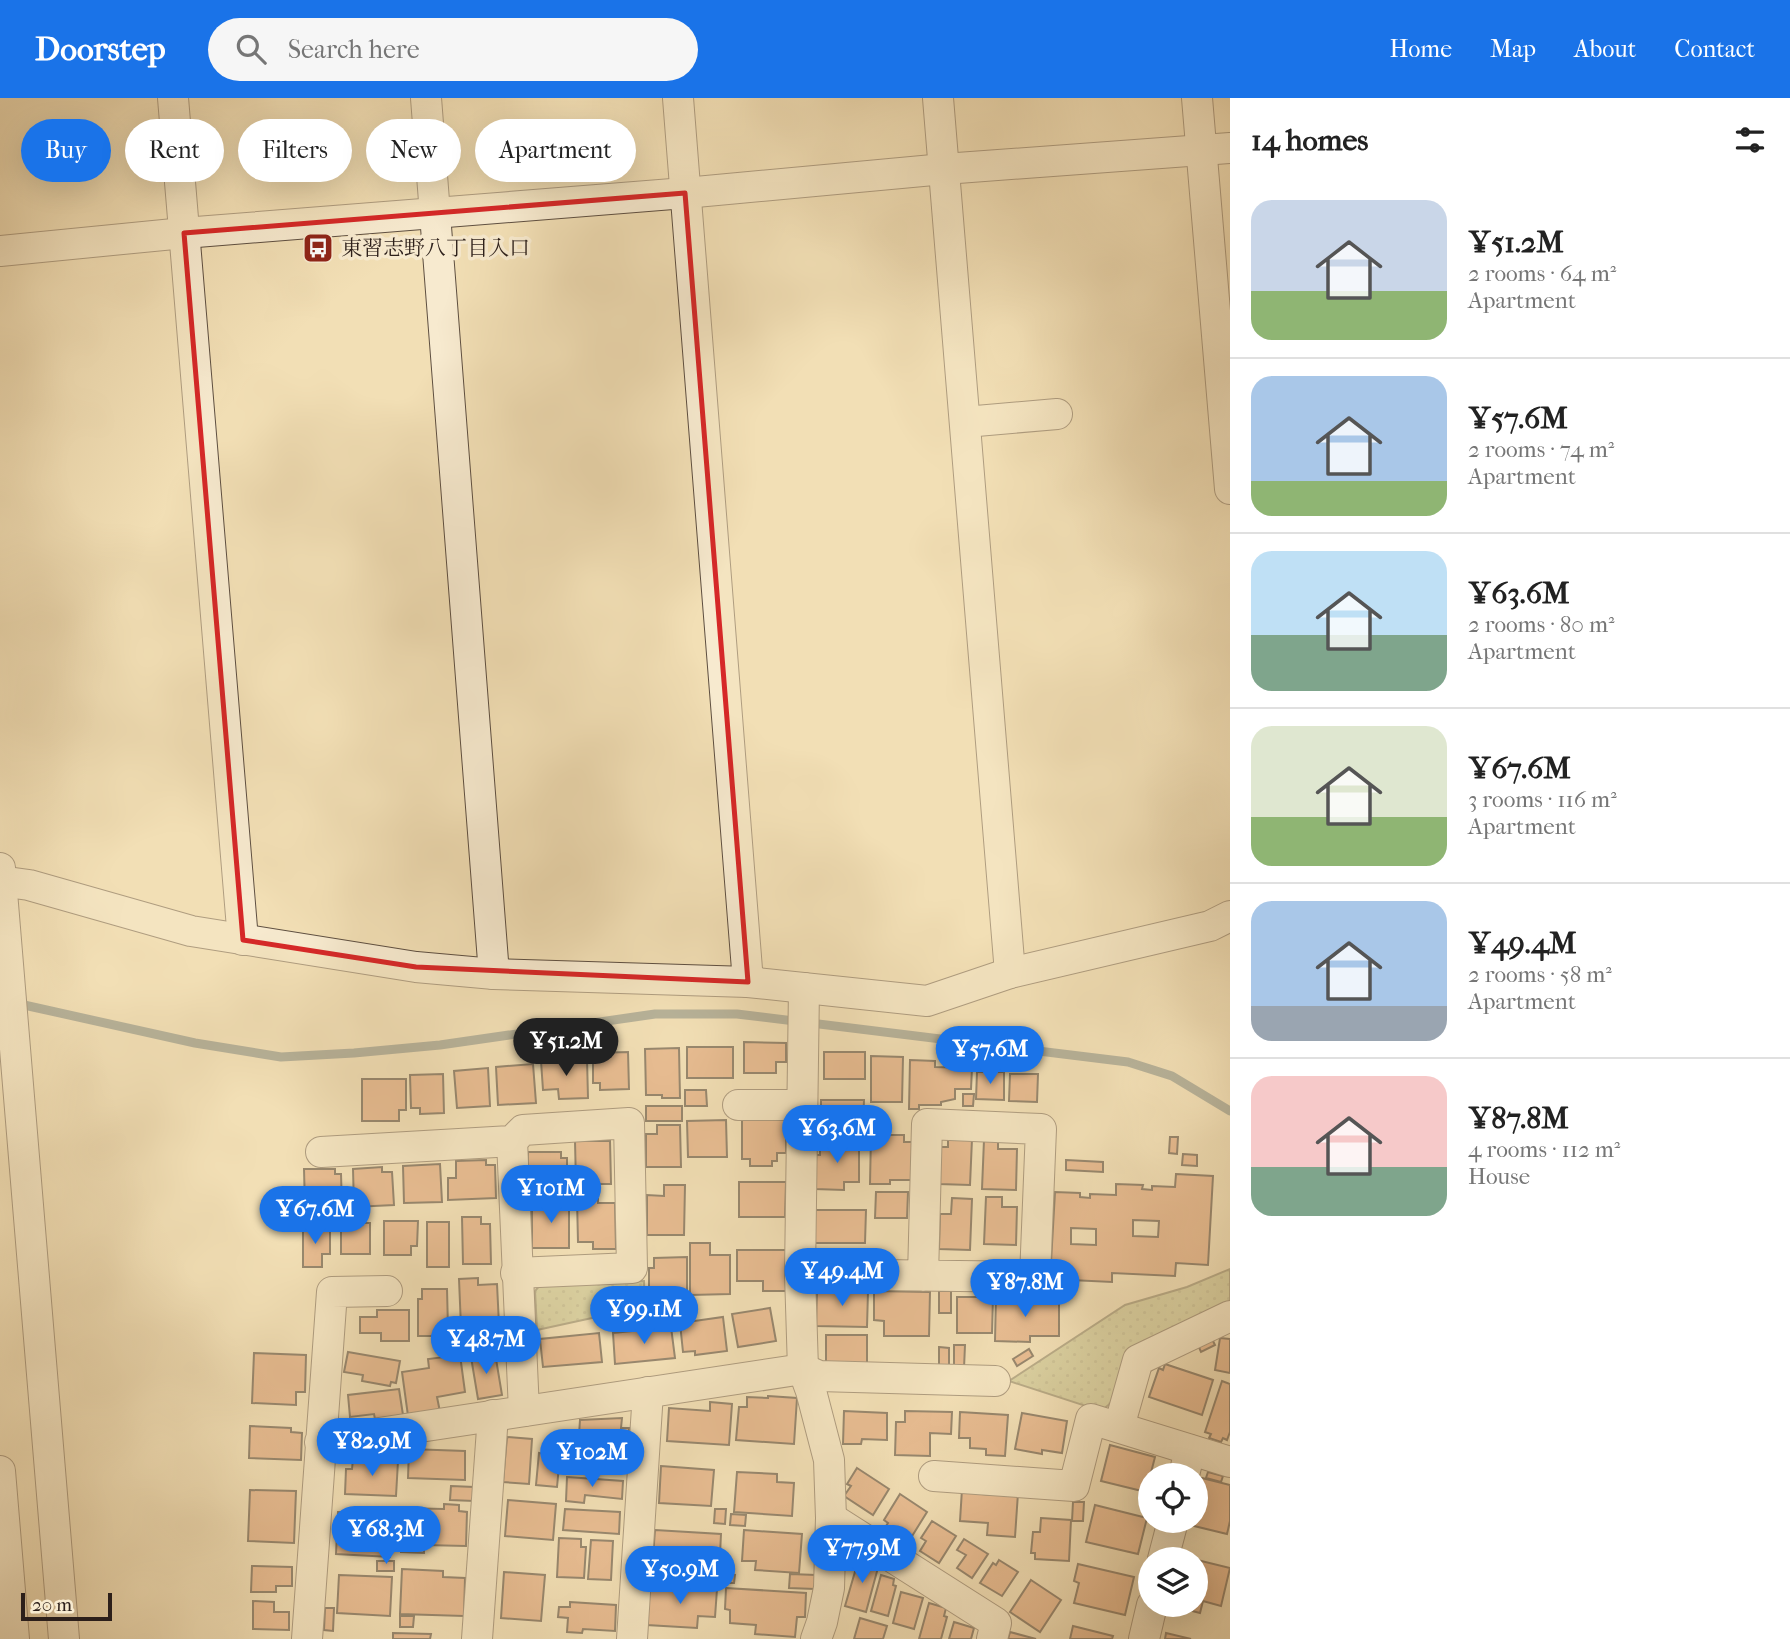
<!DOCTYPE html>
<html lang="en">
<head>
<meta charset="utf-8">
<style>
  :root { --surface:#fff; --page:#f6f6f6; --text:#222; --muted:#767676; --line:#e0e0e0; --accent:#1a73e8 }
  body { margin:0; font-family:"IM FELL French Canon","Noto Serif JP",serif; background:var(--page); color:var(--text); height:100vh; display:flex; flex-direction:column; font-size:26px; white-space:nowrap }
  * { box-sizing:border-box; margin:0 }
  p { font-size:23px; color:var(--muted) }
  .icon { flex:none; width:38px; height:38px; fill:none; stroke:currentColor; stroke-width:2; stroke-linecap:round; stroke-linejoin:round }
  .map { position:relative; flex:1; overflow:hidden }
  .panel { display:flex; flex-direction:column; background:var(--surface); width:560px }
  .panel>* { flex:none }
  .guide { position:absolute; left:21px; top:21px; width:665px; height:63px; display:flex; gap:14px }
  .controls { position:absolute; left:1138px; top:1365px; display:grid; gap:14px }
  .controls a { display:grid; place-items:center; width:70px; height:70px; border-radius:50%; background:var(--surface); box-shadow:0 7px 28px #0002; font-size:35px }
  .scale { position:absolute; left:21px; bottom:18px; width:91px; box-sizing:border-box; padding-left:7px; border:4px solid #2c1f1a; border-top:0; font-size:19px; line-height:24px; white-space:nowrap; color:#2c1f1a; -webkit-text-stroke:5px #f7eacf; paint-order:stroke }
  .price { position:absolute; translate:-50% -60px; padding:0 16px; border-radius:24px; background:var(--accent); color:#fff; font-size:23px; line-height:46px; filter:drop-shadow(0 2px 4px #0008) }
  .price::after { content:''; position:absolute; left:50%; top:42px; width:21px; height:16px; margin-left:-10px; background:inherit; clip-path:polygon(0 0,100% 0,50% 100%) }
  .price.current { background:#222; color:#fff }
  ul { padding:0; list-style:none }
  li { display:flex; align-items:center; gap:21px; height:175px; padding:0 21px }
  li+li { border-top:2px solid var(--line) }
  li span { display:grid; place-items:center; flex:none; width:196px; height:140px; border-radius:21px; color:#555 }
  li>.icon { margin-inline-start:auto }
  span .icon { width:84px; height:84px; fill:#fffc; stroke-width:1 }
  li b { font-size:30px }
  h2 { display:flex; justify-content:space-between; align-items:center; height:84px; padding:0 21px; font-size:30px }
  .pill { padding:0 24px; border-radius:32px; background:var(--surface); box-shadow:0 7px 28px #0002; font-size:24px; line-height:63px }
  .pill.current { background:var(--accent); color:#fff }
  header { display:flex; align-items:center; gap:42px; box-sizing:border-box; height:98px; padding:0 35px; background:var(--accent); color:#fff }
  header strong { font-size:33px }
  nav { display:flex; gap:38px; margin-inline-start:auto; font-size:24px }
  .search { width:490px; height:63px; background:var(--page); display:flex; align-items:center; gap:18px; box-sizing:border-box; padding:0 24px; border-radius:38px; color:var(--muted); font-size:26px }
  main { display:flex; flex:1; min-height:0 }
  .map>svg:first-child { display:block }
</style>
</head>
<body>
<header>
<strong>Doorstep</strong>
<div class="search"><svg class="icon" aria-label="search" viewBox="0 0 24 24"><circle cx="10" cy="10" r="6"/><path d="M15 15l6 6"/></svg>Search here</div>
<nav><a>Home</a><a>Map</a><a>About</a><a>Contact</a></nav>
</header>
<main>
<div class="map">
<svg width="1230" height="1541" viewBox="0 0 1230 1541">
  <defs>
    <pattern id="grass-dots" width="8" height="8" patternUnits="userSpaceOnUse" patternTransform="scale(1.75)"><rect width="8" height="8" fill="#bfc08a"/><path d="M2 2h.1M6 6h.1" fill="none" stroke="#a4a576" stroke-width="1.8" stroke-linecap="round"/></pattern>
  </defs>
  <rect width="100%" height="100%" fill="#f2dfb5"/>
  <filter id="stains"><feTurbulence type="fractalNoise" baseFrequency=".00286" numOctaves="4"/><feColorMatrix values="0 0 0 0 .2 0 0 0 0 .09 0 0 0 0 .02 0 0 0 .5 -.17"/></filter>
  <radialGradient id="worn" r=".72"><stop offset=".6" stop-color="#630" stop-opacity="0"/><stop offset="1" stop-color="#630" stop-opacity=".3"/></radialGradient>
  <g fill="url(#grass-dots)" stroke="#767052" stroke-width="2">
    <path d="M1230 1171V1209L1101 1313 1009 1283 1125 1207 1187 1189Z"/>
    <path d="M644 1183 645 1217 592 1220 537 1232 535 1193 540 1187Z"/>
  </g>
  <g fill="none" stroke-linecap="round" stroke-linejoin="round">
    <path stroke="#707c78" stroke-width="9" d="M15 905 195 945 281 959 354 955 440 947 655 916H737L1128 964 1172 978 1230 1013"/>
  </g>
  <g fill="#db9669" stroke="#2c1f1a" stroke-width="2" fill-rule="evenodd">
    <path d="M744 944 786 945V964H776V975H744Z"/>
    <rect x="687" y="949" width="46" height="31"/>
    <path d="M679 950 680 1000H662V997H646L645 951Z"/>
    <path d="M628 954 629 991 600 992V985H593V955Z"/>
    <rect x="824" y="954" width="41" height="27"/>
    <path d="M871 958 903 959 902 1004H871Z"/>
    <path d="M587 961 588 1000 559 1001 558 991 543 992 541 963Z"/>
    <path d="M910 962 935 963V969L972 970 971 991H955V1001L941 1004V1007H919V1011H909Z"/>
    <path d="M533 966 536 1005 498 1007 496 969Z"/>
    <path d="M488 970 490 1008 457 1010 454 973Z"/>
    <path d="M977 974H1004V1002L976 1001Z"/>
    <path d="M443 976 444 1015 420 1016V1010H411L410 977Z"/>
    <path d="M1010 976H1038L1037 1004 1009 1003Z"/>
    <path d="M362 981H406V1012H399V1023H362Z"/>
    <path d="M685 992H706L707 1008H685Z"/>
    <path d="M963 996H974L973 1008H963Z"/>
    <path d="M821 1002H864L863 1027H841V1031H821Z"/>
    <rect x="646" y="1008" width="36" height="15"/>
    <path d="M742 1020 786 1021V1055H777V1063H772V1068H750V1061H742Z"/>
    <path d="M726 1022 727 1059H688L687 1023Z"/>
    <path d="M657 1027H680L681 1069H646V1036H657Z"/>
    <path d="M871 1037H904V1044H914V1082H890V1086H870Z"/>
    <path d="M1170 1039H1178L1177 1056 1169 1055Z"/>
    <path d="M948 1040 972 1041 970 1087 939 1086 940 1049H948Z"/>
    <path d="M984 1042H998V1051H1017L1016 1092 982 1091Z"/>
    <path d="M575 1043H610L611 1086H576Z"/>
    <path d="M820 1043H859V1084H844V1092L815 1091V1057H820Z"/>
    <path d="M528 1054H561V1060H567V1088H528Z"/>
    <path d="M1183 1056 1197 1057V1068L1182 1067Z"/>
    <path d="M486 1062V1067H495L496 1100 448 1102V1080H456V1063Z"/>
    <path d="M1066 1062 1103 1064V1074L1066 1072Z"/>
    <path d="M440 1066 442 1104 404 1105 403 1068Z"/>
    <path d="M382 1069V1074H392L394 1107 354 1109 353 1071Z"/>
    <path d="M304 1071H335V1076H341L342 1108 305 1109Z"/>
    <path d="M1176 1076 1213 1078 1208 1167 1176 1165 1175 1178 1112 1175V1184L1050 1181 1055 1094 1080 1095V1099L1090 1100V1096L1116 1097V1086L1143 1087 1142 1091 1152 1092V1088L1175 1089ZM1133 1122 1159 1123 1158 1139 1133 1138ZM1071 1130 1096 1131V1147L1071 1146Z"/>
    <path d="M739 1084H786L785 1119H739Z"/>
    <path d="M664 1087H685L684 1137H647V1097L664 1098Z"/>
    <path d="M876 1094H908L907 1120H875Z"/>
    <path d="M986 1099H1002V1109H1017L1016 1147 984 1146Z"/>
    <path d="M952 1100 972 1101 970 1152 939 1151 940 1116H951Z"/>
    <path d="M545 1101H569V1150H532V1110H545Z"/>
    <path d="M577 1101H598V1105H615L616 1151H593V1144H578Z"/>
    <path d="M814 1112H866L865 1145H814Z"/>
    <path d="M462 1119H481V1126H490L491 1166H463Z"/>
    <path d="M384 1123H418L417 1148H411V1157H384Z"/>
    <rect x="427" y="1124" width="22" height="45"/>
    <rect x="341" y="1125" width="29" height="31"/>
    <path d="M303 1130H330V1156H322V1169H303Z"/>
    <path d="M690 1145H710V1157H730V1196L690 1197Z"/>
    <path d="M737 1152H787V1193H763V1183H737Z"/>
    <path d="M687 1159V1211H668V1200H649V1170H654V1160Z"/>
    <path d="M478 1180V1187L497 1186 499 1227 461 1229 459 1181Z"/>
    <path d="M422 1191H447L448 1231H440V1238H418V1201H422Z"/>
    <path d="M817 1192 868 1193 867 1229 816 1228Z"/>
    <path d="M874 1193 930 1194 929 1238H884V1223L874 1222Z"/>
    <rect x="939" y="1193" width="12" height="22"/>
    <path d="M996 1197H1029V1205H1059V1238H1030V1244L995 1243Z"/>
    <path d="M957 1199H993L992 1235H957Z"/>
    <path d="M770 1210 776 1243 738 1249 732 1216Z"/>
    <path d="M377 1212H409V1243H381V1235H360V1219H377Z"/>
    <path d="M723 1219 727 1253 695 1257V1253L683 1254 680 1225Z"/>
    <path d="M671 1229 675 1260 615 1266 613 1235Z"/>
    <path d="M599 1235 602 1264 543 1269 540 1241Z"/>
    <rect x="826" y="1237" width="41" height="29"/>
    <path d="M1220 1240 1230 1241V1275L1215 1272Z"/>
    <path d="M1212 1241 1215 1247 1201 1254 1198 1247Z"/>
    <path d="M954 1247H965L964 1270H954Z"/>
    <path d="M939 1249 949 1250V1270L939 1269Z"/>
    <path d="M1029 1251 1033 1258 1017 1268 1013 1261Z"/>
    <path d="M348 1254 400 1263 396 1285 391 1284 390 1288 362 1283 363 1277 344 1274Z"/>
    <path d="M254 1255 306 1257 305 1294H296V1307L252 1305Z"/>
    <path d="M495 1255 502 1297 478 1301 471 1259Z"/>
    <path d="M460 1257 465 1294 437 1299 440 1314 408 1318 402 1274 429 1270 428 1261Z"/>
    <path d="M1165 1266 1213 1282 1202 1317 1149 1299 1159 1270 1163 1272Z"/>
    <path d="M1222 1283 1230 1286V1334L1227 1342 1223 1340 1221 1344 1209 1340 1211 1336 1205 1334Z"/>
    <path d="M399 1291 403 1317 375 1321 374 1316 350 1319 348 1297Z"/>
    <path d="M768 1298 797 1300 794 1346 736 1342 739 1309H747V1299L768 1300Z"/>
    <path d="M710 1304 732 1306 729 1347 667 1343 669 1310 710 1313Z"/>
    <path d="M844 1313 887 1315V1342L862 1341 861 1346H843Z"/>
    <path d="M905 1313 952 1314 951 1336 930 1335V1358L895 1357 896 1324H905Z"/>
    <path d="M960 1314 1008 1317 1005 1358 986 1357V1351L970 1350V1340H959Z"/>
    <path d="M1022 1315 1067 1323 1062 1355 1042 1352V1356L1015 1351Z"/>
    <path d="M622 1320 621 1330H629L626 1367 585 1364 584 1368 567 1367 568 1345 586 1346 587 1337H579L580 1322Z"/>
    <path d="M250 1328 291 1330V1334L302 1335 301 1362 249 1360Z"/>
    <path d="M507 1339 532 1341 529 1386 503 1384Z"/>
    <path d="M546 1345 561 1346 557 1389 536 1387 539 1355 545 1356Z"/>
    <path d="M1110 1347 1155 1359 1146 1394 1101 1383Z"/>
    <path d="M409 1351 465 1353V1382L408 1380Z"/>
    <path d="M353 1361 398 1363 396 1398 345 1396 346 1371H352Z"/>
    <path d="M661 1368 714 1372 711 1408 659 1405Z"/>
    <path d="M857 1370 889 1391 873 1417 844 1398 851 1388 847 1386Z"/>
    <path d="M737 1374 777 1376V1384L794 1385 792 1418 734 1414Z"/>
    <path d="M1208 1374 1223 1378 1221 1384 1206 1380Z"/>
    <path d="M567 1379 623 1383 622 1401 585 1397 584 1405 566 1403Z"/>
    <path d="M1202 1380 1230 1387V1423L1227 1436 1190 1427 1192 1423H1195V1391H1199Z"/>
    <path d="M451 1388 474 1389V1403L450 1402Z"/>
    <path d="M962 1391 983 1393V1396L993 1397 994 1394 1018 1395 1015 1439 987 1437 988 1425 960 1423Z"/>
    <path d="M250 1392 296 1393 294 1445 248 1443Z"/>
    <path d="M900 1396 927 1414 909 1443 886 1428 888 1425 884 1422Z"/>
    <path d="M508 1402 556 1406 553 1442 505 1438Z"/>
    <path d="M1073 1404H1084L1083 1423H1072Z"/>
    <path d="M444 1406 459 1407V1413L467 1414 466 1448 424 1447V1455L401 1454 402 1410 444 1411Z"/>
    <path d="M1095 1407 1147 1420 1138 1456 1086 1444Z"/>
    <path d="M565 1411 620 1414 619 1436 563 1432Z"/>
    <path d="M715 1411H726L725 1426 714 1425Z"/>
    <path d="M338 1414 363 1415V1421L392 1422 390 1459 336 1456Z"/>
    <path d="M731 1416 746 1417 745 1428 730 1427Z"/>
    <path d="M1041 1420 1071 1422 1069 1463 1035 1461V1455H1031L1033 1434H1040Z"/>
    <path d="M932 1423 956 1438 939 1465 920 1453 926 1443 921 1440Z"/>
    <path d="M655 1432 721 1436 719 1476 652 1472Z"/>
    <path d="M744 1432 802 1436 799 1475 755 1472 756 1463H742Z"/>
    <path d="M559 1440 581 1441V1449H586L584 1480 557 1479Z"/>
    <path d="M964 1441 988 1456 972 1480 957 1470 966 1457 957 1452Z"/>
    <path d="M591 1442 613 1443 611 1482 588 1481Z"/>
    <path d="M1185 1459 1230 1470 1221 1508 1203 1503 1200 1515 1173 1508 1195 1507V1461H1185Z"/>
    <path d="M859 1460 879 1466 866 1514 845 1508Z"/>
    <path d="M999 1462 1018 1474 1002 1498 980 1485 993 1465 996 1467Z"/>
    <rect x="377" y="1463" width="17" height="10"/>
    <path d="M1078 1466 1134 1479 1125 1517 1074 1505 1079 1485 1074 1483Z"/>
    <path d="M252 1468 292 1469V1488H276V1494H251Z"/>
    <path d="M402 1471 443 1473V1479L465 1480 464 1518 400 1516Z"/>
    <path d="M504 1474 545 1477 541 1523 501 1520Z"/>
    <path d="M725 1476 735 1477 734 1485H725Z"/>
    <path d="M790 1476 816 1477 815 1491 789 1490Z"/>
    <path d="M339 1477 392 1479 390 1518 337 1515Z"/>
    <path d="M881 1477 894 1481 893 1487 896 1488 888 1518 871 1513Z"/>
    <path d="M1031 1482 1061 1502 1040 1534 1010 1514Z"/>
    <path d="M649 1487 717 1491 715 1519 698 1518 697 1530 647 1527Z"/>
    <path d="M726 1490 806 1495 805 1519H797L795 1539 755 1536 756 1527 730 1525V1512L725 1511Z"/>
    <path d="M901 1494 923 1500 914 1531 893 1525Z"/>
    <path d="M253 1503 274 1504V1514H289V1532L253 1531Z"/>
    <path d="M570 1504 616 1507 615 1533 583 1531 582 1535 567 1534 568 1520 558 1519 559 1509H570Z"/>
    <path d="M929 1505 946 1510 944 1518 947 1519 941 1541H919Z"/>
    <path d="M325 1510H334L333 1533 324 1532Z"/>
    <path d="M400 1518H414L413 1529H400Z"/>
    <path d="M860 1520 887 1528 883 1541H854Z"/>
    <path d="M954 1524 974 1530 971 1541H949Z"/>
    <path d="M1073 1528 1113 1538 1112 1541H1070Z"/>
    <path d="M1010 1534 1036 1541H1008Z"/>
    <path d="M393 1535 431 1536 430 1541H393Z"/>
    <path d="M1166 1535 1191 1541H1165Z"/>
  </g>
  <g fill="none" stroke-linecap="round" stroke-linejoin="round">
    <g stroke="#5e4f41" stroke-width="32">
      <g id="minor">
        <path d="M173 0 243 842"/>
        <path d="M426 0 494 876"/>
        <path d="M678 0 748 884"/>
        <path d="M938 0 1010 875"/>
        <path d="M1197 0 1230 391"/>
        <path d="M0 153 184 135 685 95 944 71 1230 50"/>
        <path d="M965 324 1057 316"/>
        <path d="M0 770 64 1541"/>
        <path d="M0 783 29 787 191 833 416 869 494 876 748 884 927 903 1010 875 1210 828 1230 818"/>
        <path d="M804 890 800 1176 803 1271 811 1293 829 1362 831 1420 829 1490 822 1524 816 1541"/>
        <path d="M738 1007H802"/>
        <path d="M512 1043 524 1313"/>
        <path d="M321 1054 512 1043 523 1032 629 1025 632 1170 516 1175"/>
        <path d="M800 1176 1035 1179 1041 1031 927 1026 923 1178"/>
        <path d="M1119 1329 1138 1262 1230 1218"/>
        <path d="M320 1344 803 1271 819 1278 995 1283"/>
        <path d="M0 1373 14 1541"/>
        <path d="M1184 1377 1190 1352"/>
        <path d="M934 1378 1074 1388 1091 1321 1230 1364"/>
        <path d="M831 1420 996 1525 992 1541"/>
        <path d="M1163 1461 1173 1423"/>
        <path d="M307 1541 332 1194 387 1193"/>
        <path d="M477 1541 493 1317"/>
        <path d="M632 1541 648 1294"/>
        <path d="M1144 1541 1152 1507"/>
      </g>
    </g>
    <use href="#minor" stroke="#f7eacf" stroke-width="30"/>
  </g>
  <path d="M0 0H1230V1541H0ZM685 95 748 884 416 869 243 842 184 135Z" fill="#f2dfb5" fill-opacity=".55" fill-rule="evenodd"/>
  <path fill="none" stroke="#d62828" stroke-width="5" stroke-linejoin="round" d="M685 95 748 884 416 869 243 842 184 135Z"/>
  <defs>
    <g id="bus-square" transform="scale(1.575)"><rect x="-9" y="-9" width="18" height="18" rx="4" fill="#8f2418" stroke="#f7eacf"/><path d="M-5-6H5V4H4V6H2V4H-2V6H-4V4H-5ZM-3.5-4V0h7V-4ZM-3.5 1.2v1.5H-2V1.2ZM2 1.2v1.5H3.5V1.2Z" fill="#fff"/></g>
  </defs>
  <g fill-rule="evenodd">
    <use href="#bus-square" x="318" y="150"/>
  </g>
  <g text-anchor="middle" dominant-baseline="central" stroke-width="7" stroke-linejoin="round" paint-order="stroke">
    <g font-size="21" fill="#2c1f1a" stroke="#f7eacf" text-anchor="start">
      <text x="341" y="150">東習志野八丁目入口</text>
    </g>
  </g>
  <rect width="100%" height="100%" filter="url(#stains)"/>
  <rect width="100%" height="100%" fill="url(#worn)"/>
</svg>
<div class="controls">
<a><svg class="icon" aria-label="locate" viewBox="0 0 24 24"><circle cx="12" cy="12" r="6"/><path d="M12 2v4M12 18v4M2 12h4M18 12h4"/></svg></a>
<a><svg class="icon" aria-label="layers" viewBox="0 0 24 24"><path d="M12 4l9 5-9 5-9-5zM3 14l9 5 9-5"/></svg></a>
</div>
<div class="scale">20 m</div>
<b class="price current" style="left:566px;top:980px">¥51.2M</b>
<b class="price" style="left:990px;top:988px">¥57.6M</b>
<b class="price" style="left:837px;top:1067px">¥63.6M</b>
<b class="price" style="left:551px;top:1127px">¥101M</b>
<b class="price" style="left:315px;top:1148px">¥67.6M</b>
<b class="price" style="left:842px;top:1210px">¥49.4M</b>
<b class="price" style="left:1025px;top:1221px">¥87.8M</b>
<b class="price" style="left:644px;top:1248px">¥99.1M</b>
<b class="price" style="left:486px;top:1278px">¥48.7M</b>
<b class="price" style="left:372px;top:1380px">¥82.9M</b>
<b class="price" style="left:592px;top:1391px">¥102M</b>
<b class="price" style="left:386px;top:1468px">¥68.3M</b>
<b class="price" style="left:862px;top:1487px">¥77.9M</b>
<b class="price" style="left:680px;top:1508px">¥50.9M</b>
<div class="guide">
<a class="pill current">Buy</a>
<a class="pill">Rent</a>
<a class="pill">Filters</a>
<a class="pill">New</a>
<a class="pill">Apartment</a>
</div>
</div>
<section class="panel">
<h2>14 homes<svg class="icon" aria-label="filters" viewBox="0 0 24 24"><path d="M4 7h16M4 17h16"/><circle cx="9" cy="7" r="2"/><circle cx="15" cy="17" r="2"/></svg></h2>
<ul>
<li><span style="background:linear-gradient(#c9d6e8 65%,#8fb573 0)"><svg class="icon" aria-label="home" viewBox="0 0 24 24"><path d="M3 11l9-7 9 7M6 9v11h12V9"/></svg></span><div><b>¥51.2M</b><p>2 rooms · 64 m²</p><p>Apartment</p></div></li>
<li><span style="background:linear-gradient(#a9c7e8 75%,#8fb573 0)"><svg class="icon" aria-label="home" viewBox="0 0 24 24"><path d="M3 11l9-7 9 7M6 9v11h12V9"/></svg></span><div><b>¥57.6M</b><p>2 rooms · 74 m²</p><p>Apartment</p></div></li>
<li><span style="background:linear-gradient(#bfe0f5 60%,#7fa58c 0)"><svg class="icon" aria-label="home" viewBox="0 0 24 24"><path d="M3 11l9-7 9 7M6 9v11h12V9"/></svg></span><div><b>¥63.6M</b><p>2 rooms · 80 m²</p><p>Apartment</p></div></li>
<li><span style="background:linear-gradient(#dfe7d0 65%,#8fb573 0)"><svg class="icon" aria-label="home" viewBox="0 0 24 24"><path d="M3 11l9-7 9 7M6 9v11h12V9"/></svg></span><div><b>¥67.6M</b><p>3 rooms · 116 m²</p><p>Apartment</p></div></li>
<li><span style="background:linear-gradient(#a9c7e8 75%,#9aa5b1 0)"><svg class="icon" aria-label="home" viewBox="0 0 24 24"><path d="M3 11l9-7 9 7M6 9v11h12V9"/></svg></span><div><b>¥49.4M</b><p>2 rooms · 58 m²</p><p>Apartment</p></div></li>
<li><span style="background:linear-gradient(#f6c9c9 65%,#7fa58c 0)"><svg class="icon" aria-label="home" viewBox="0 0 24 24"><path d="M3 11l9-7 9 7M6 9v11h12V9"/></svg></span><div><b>¥87.8M</b><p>4 rooms · 112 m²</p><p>House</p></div></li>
</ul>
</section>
</main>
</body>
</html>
